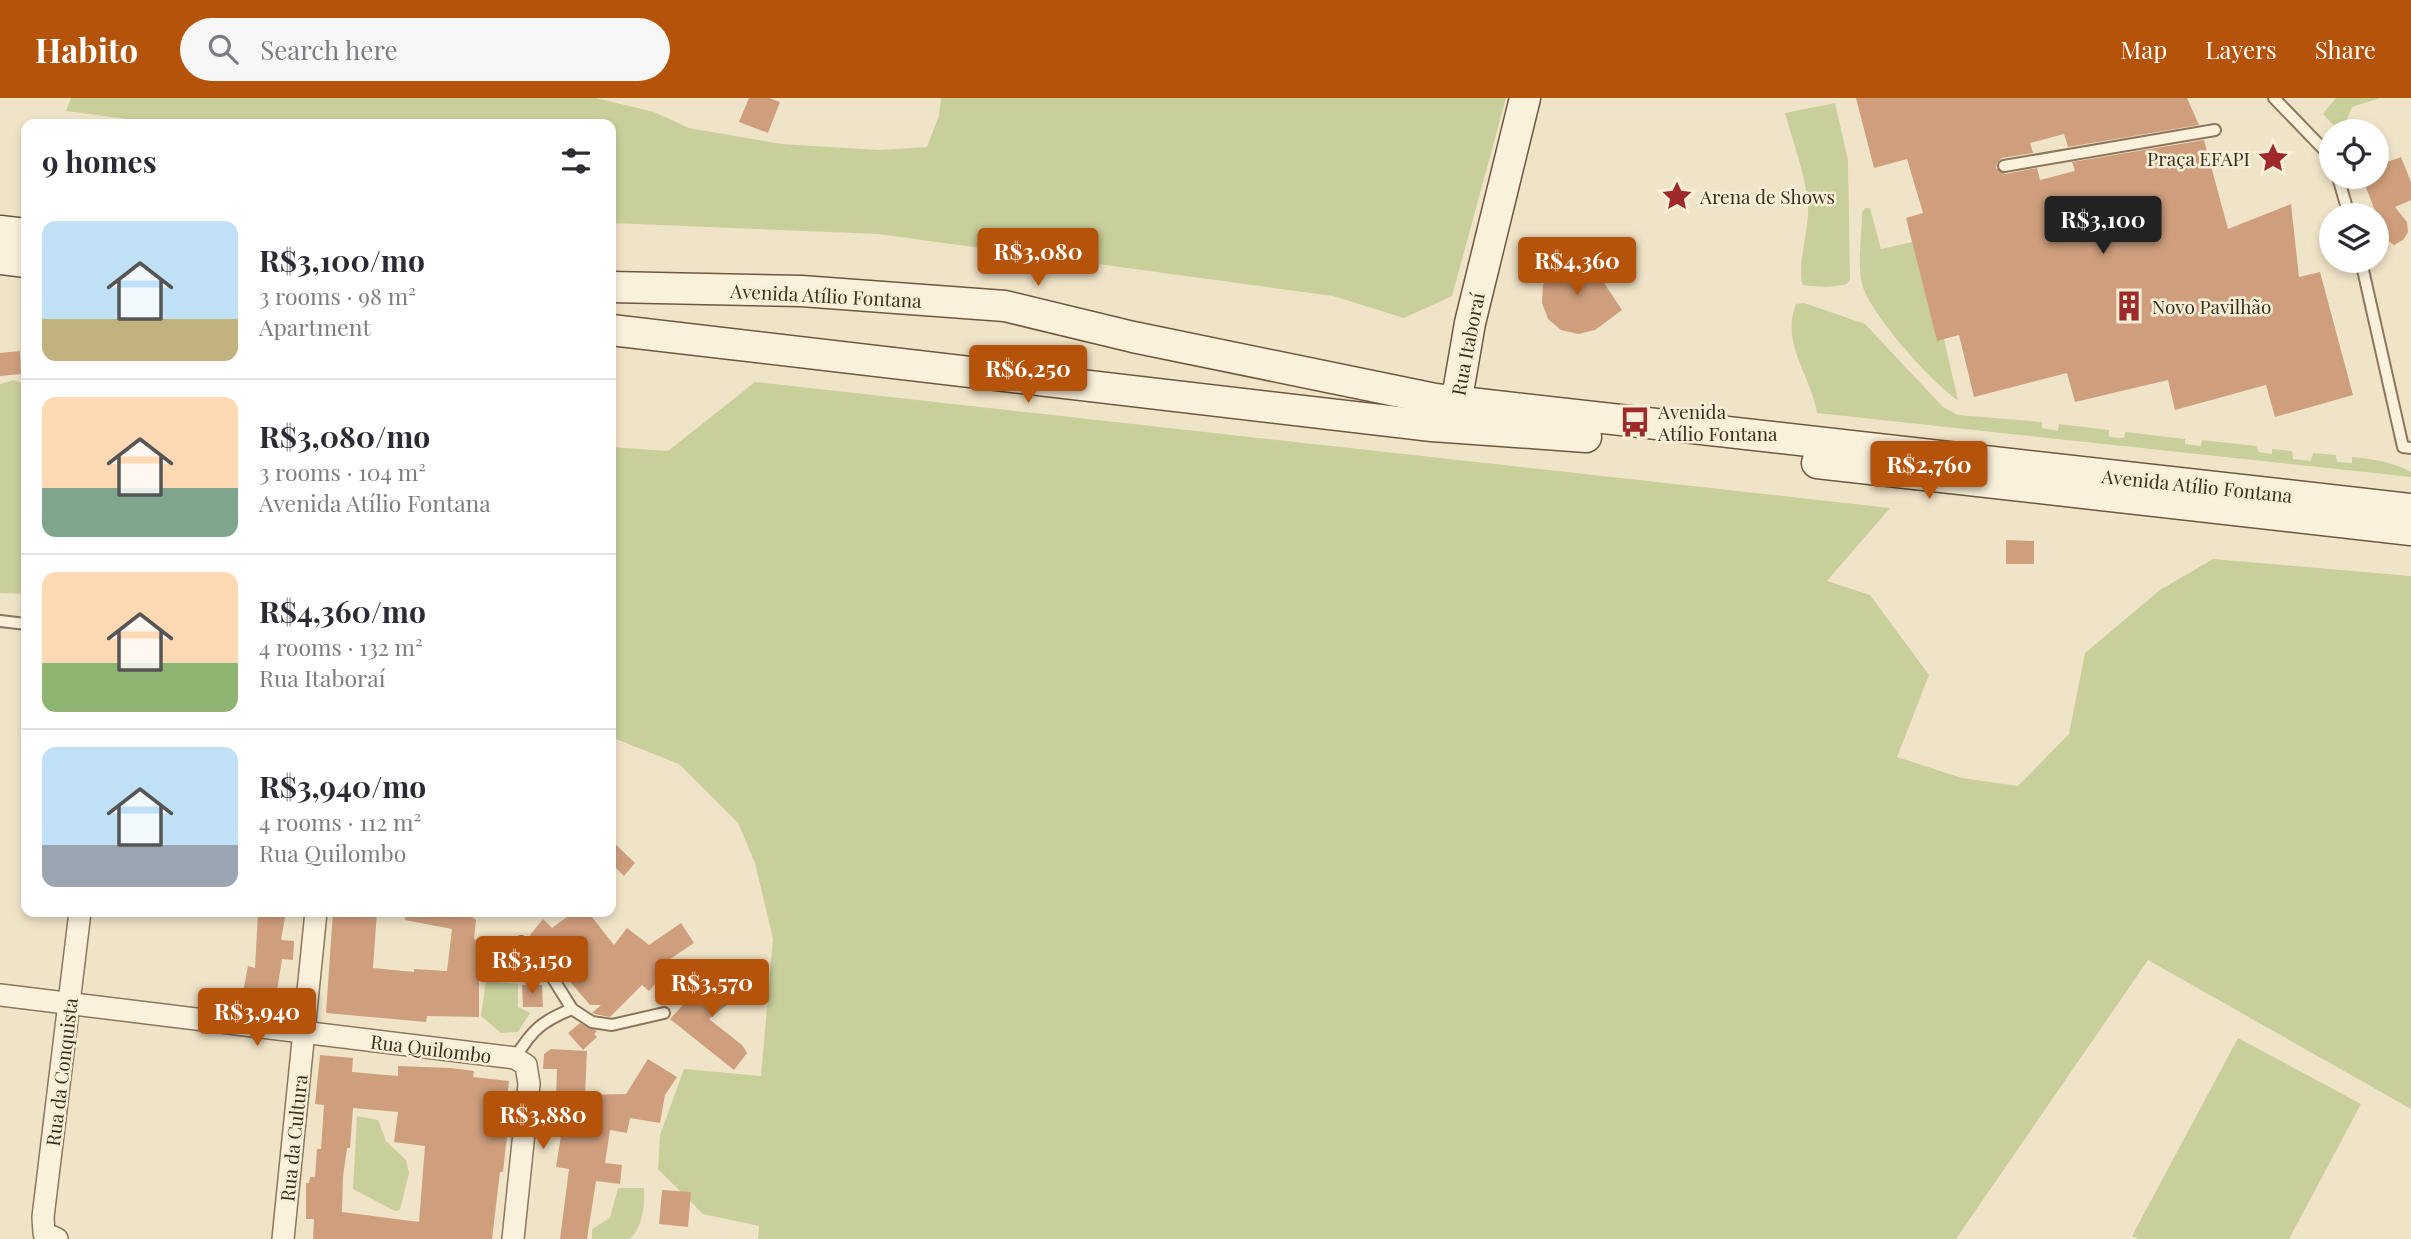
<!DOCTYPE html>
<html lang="en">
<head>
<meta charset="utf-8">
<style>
  :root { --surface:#fff; --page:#f7f7f7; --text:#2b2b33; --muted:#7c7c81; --line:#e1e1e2; --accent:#b45309 }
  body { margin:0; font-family:"Playfair Display",serif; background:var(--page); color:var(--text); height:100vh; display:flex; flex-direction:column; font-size:26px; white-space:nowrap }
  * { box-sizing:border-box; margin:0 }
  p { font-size:23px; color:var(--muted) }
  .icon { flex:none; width:38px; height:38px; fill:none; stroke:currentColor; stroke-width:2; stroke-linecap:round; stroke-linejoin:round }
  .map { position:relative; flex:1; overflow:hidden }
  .details { position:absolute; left:21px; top:21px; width:595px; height:798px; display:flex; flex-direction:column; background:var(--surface); border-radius:14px; box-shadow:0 4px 10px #0003 }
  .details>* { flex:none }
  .fabs { position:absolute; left:2319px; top:21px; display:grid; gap:14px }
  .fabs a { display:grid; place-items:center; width:70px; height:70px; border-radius:50%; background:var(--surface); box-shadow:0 4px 10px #0003; font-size:35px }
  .price { position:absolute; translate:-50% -60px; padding:0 16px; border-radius:7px; background:var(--accent); color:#fff; font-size:23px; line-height:46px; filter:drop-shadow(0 2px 4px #0008) }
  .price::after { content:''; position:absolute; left:50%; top:42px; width:21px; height:16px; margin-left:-10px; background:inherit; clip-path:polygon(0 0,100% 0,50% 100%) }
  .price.selected { background:#222; color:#fff }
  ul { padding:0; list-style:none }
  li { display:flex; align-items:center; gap:21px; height:175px; padding:0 21px }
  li+li { border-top:2px solid var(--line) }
  li span { display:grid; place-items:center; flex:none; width:196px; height:140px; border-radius:14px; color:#555 }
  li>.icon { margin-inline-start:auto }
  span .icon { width:84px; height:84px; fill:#fffc; stroke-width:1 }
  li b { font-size:30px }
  h2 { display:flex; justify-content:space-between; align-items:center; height:84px; padding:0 21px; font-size:30px }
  header { display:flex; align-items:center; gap:42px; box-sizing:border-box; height:98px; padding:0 35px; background:var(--accent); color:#fff }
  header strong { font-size:33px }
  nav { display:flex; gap:38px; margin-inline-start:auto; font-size:24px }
  .search { width:490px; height:63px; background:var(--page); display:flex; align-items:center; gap:18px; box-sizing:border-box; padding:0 24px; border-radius:38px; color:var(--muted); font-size:26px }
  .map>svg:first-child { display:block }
</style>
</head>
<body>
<header>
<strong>Habito</strong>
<div class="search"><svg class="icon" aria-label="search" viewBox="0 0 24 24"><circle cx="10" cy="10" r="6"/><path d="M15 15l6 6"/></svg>Search here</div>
<nav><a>Map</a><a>Layers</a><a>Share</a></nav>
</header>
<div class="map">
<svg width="2411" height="1141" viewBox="0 0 2411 1141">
  <rect width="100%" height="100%" fill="#f0e4c8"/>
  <g fill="#c9cf9b">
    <path d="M71 0H596L654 14 689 30 781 46 879 52 927 49 939 17 941 0H1506L1452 198 1404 220 1333 198 878 136 611 125V26H164L66 13Z"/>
    <path d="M2336 0H2380L2352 9 2342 33H2339L2323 16Z"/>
    <path d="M1835 5 1848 62 1850 181 1847 186C1832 190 1817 189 1803 187 1796 169 1810 129 1808 106 1805 74 1793 45 1785 15Z"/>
    <path d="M1865 110H1870L1881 151 1912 144 1937 242 1944 241 1958 302C1933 287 1869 214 1862 186 1857 164 1862 137 1862 115Z"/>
    <path d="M1804 205 1865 226 1943 309 1958 317 2042 324V330L2058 333 2059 326 2109 332V339L2124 340 2125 334 2185 341V346L2201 348 2202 342 2256 348 2259 354 2272 356V351L2292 353 2293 361 2311 363 2313 355 2336 357 2337 364 2352 365V359C2373 361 2393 364 2411 374V379L1817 315C1812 280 1780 245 1796 206Z"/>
    <path d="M14 282 26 287V496L0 495V286Z"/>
    <path d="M755 284 1890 410 1827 483 1870 497 1929 577 1897 659 1962 680 2018 688 2069 636 2085 555 2160 492 2213 461 2411 478V1011L2148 862 1956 1141H758L759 1128 703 1116 658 1071 660 1037 684 971 761 978 773 841 755 765 738 725 679 666 611 639V349L668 353Z"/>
    <path d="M486 883 518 886V909L530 915 518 934 501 935 481 918Z"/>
    <path d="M2238 940 2361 1006 2289 1141H2138L2132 1138Z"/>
    <path d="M357 1018 378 1022 386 1043 406 1062 409 1075 400 1112 395 1113 353 1091Z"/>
    <path d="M618 1090H644C645 1107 643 1128 630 1141H592V1131L610 1120Z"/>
  </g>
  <g fill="#cf9f7d" fill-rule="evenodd">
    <path d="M749 0H769L780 4 768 35 739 24Z"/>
    <path d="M1856 0H2187L2199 27 2068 49 2064 36 2030 45 2033 55 2002 60 1997 65 1996 70 2005 76 2037 70 2040 82 2075 73 2072 64 2204 42 2228 131 2291 106 2299 179 2320 174 2353 297 2275 319 2266 287 2175 312 2168 282 2075 304 2067 275 1974 299 1959 237 1937 243 1906 120 1923 115 1907 61 1874 70Z"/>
    <path d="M2401 59 2411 84V102L2395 109 2407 124 2408 134 2403 142 2394 147 2382 138 2380 126 2362 79H2376V68Z"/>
    <path d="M1570 151 1600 179 1622 212 1595 232 1578 236 1561 232 1548 221 1542 205 1543 187Z"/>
    <path d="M20 253 21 276 0 278V255Z"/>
    <path d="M2006 442 2034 443V466H2006Z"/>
    <path d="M611 742 635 765 624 778 611 765Z"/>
    <path d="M258 814H286L281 842 294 843 293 862 282 861 275 905 242 899 248 868 255 870Z"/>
    <path d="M333 814H377L373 870 414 874V871L447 873 452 831 405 822 406 814H466L476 822 474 841 479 842 477 855 507 860 504 882 479 878V919L427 918 426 924 326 915Z"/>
    <path d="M574 814H588L614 847 627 830 649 847 681 825 694 845 658 869 665 875 649 893 642 887 610 919 595 916 592 915 601 907H590L530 837 543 821 552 830Z"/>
    <path d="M723 872 742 895 709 921 742 947 747 955 734 972 670 921 692 897Z"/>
    <path d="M522 887H542L543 909H523Z"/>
    <path d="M580 925 597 933 594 936 597 939 583 952 568 935Z"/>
    <path d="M551 951 587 953 585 997 626 996 648 961 677 979 665 997 660 1025 630 1020 627 1035 610 1032 605 1065 622 1067 620 1086 596 1083 587 1141H560L569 1071 556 1069 563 1025H555L557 971H543L544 956Z"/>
    <path d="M320 957 353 960 352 974 398 978V968L451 970 474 973 473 979 509 983 503 1037 507 1038 503 1074H500L492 1141H313L314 1121H306V1085H309L310 1079H315L317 1051H321L324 1007 315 1006ZM353 1010 398 1014 394 1044 425 1048 419 1124 342 1114 343 1079 347 1050H350Z"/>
    <path d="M662 1092 691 1094 688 1129 659 1126Z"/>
  </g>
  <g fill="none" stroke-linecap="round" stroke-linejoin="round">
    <g stroke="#8d765c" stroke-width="14">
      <g id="lane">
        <path d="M2274 0 2331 59"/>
        <path d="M2004 68 2215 32"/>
        <path d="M2338 79 2349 117"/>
        <path d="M2361 163 2403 349 2411 350"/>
        <path d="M0 523 26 526"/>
        <path d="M521 844 549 874 572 911 592 924 612 927 664 915"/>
        <path d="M515 960C532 932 542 923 572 911"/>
      </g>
    </g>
    <g stroke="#8d765c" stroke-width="24">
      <g id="street">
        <path d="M0 897 515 960 526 967 529 986 513 1141"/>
        <path d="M57 1141 44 1135 43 1119 80 814"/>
        <path d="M283 1141 316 814"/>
      </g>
    </g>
    <g stroke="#6f573f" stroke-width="33">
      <g id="secondary">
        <path d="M0 133 26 136"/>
        <path d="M0 161 26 164"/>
        <path d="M611 189 801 193 1005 208 1133 239 1435 301 2411 411"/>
        <path d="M611 232 1432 328 1586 339"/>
        <path d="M1453 323 1470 225 1525 0"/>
        <path d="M1817 365 2411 432"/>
      </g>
    </g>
    <use href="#lane" stroke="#faf1dc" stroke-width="10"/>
    <use href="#street" stroke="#faf1dc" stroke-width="21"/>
    <use href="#secondary" stroke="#faf1dc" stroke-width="30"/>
  </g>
  <defs>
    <g id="sight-bare" transform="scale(2.415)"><path d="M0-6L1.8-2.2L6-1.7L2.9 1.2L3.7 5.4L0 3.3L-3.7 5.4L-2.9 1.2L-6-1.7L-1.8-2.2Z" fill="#9e2a2b" stroke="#f7eed8" stroke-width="2.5" paint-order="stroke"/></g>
    <g id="building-bare" transform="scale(2.415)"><path d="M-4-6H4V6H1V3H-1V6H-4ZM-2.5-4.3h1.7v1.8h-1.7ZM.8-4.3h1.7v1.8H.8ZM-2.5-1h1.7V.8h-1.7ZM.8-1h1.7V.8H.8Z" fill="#9e2a2b" stroke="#f7eed8" stroke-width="2.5" paint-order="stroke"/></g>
    <g id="bus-bare" transform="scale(2.415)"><path d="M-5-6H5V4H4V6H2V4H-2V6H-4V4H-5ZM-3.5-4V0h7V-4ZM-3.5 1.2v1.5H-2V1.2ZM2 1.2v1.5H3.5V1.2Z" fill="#9e2a2b" stroke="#f7eed8" stroke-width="2.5" paint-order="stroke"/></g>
  </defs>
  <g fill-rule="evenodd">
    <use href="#sight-bare" x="2273" y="60"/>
    <use href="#sight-bare" x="1677" y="98"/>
    <use href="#building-bare" x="2129" y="208"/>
    <use href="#bus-bare" x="1635" y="324"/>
  </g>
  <g text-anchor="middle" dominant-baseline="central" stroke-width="5" stroke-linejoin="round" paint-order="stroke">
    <g font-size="19" fill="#3d2e20" stroke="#f7eed8" text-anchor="start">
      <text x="2250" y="60" text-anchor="end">Praça EFAPI</text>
      <text x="1700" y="98">Arena de Shows</text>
      <text x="2152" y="208">Novo Pavilhão</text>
      <text x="1658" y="313">Avenida<tspan x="1658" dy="22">Atílio Fontana</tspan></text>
    </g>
    <g font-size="19" fill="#3d2e20" stroke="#f7eed8">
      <text transform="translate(826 197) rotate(3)">Avenida Atílio Fontana</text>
      <text transform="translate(1467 246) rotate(-79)">Rua Itaboraí</text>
      <text transform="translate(2197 387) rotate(6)">Avenida Atílio Fontana</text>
      <text transform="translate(431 950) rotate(7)">Rua Quilombo</text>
      <text transform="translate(61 974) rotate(-83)">Rua da Conquista</text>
      <text transform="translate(293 1040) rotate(-84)">Rua da Cultura</text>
    </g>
  </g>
</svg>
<div class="fabs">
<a><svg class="icon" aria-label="locate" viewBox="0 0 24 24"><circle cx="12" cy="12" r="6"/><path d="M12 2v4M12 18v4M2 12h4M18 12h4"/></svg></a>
<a><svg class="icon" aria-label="layers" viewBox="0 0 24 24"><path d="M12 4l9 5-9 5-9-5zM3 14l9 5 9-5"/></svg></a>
</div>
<b class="price selected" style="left:2103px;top:158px">R$3,100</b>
<b class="price" style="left:1038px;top:190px">R$3,080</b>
<b class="price" style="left:1577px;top:199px">R$4,360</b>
<b class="price" style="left:1028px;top:307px">R$6,250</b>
<b class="price" style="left:1929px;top:403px">R$2,760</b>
<b class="price" style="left:532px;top:898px">R$3,150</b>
<b class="price" style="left:712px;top:921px">R$3,570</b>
<b class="price" style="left:257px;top:950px">R$3,940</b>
<b class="price" style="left:543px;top:1053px">R$3,880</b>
<section class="details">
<h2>9 homes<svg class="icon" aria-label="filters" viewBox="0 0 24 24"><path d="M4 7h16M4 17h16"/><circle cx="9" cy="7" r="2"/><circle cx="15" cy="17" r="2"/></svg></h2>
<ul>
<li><span style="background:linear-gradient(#bfe0f5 70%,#c2b280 0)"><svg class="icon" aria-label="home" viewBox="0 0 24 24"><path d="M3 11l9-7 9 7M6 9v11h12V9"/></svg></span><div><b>R$3,100/mo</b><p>3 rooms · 98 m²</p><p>Apartment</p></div></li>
<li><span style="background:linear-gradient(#ffd9b3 65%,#7fa58c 0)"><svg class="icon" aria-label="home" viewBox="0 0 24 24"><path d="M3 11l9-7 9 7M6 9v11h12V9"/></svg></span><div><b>R$3,080/mo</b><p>3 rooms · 104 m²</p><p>Avenida Atílio Fontana</p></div></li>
<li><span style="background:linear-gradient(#ffd9b3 65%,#8fb573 0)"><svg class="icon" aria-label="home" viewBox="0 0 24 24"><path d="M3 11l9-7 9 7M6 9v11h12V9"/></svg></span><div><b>R$4,360/mo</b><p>4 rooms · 132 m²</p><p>Rua Itaboraí</p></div></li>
<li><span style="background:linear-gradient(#bfe0f5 70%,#9aa5b1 0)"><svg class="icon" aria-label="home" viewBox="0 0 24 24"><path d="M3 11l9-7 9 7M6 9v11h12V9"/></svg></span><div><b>R$3,940/mo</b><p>4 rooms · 112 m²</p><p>Rua Quilombo</p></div></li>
</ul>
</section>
</div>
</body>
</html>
